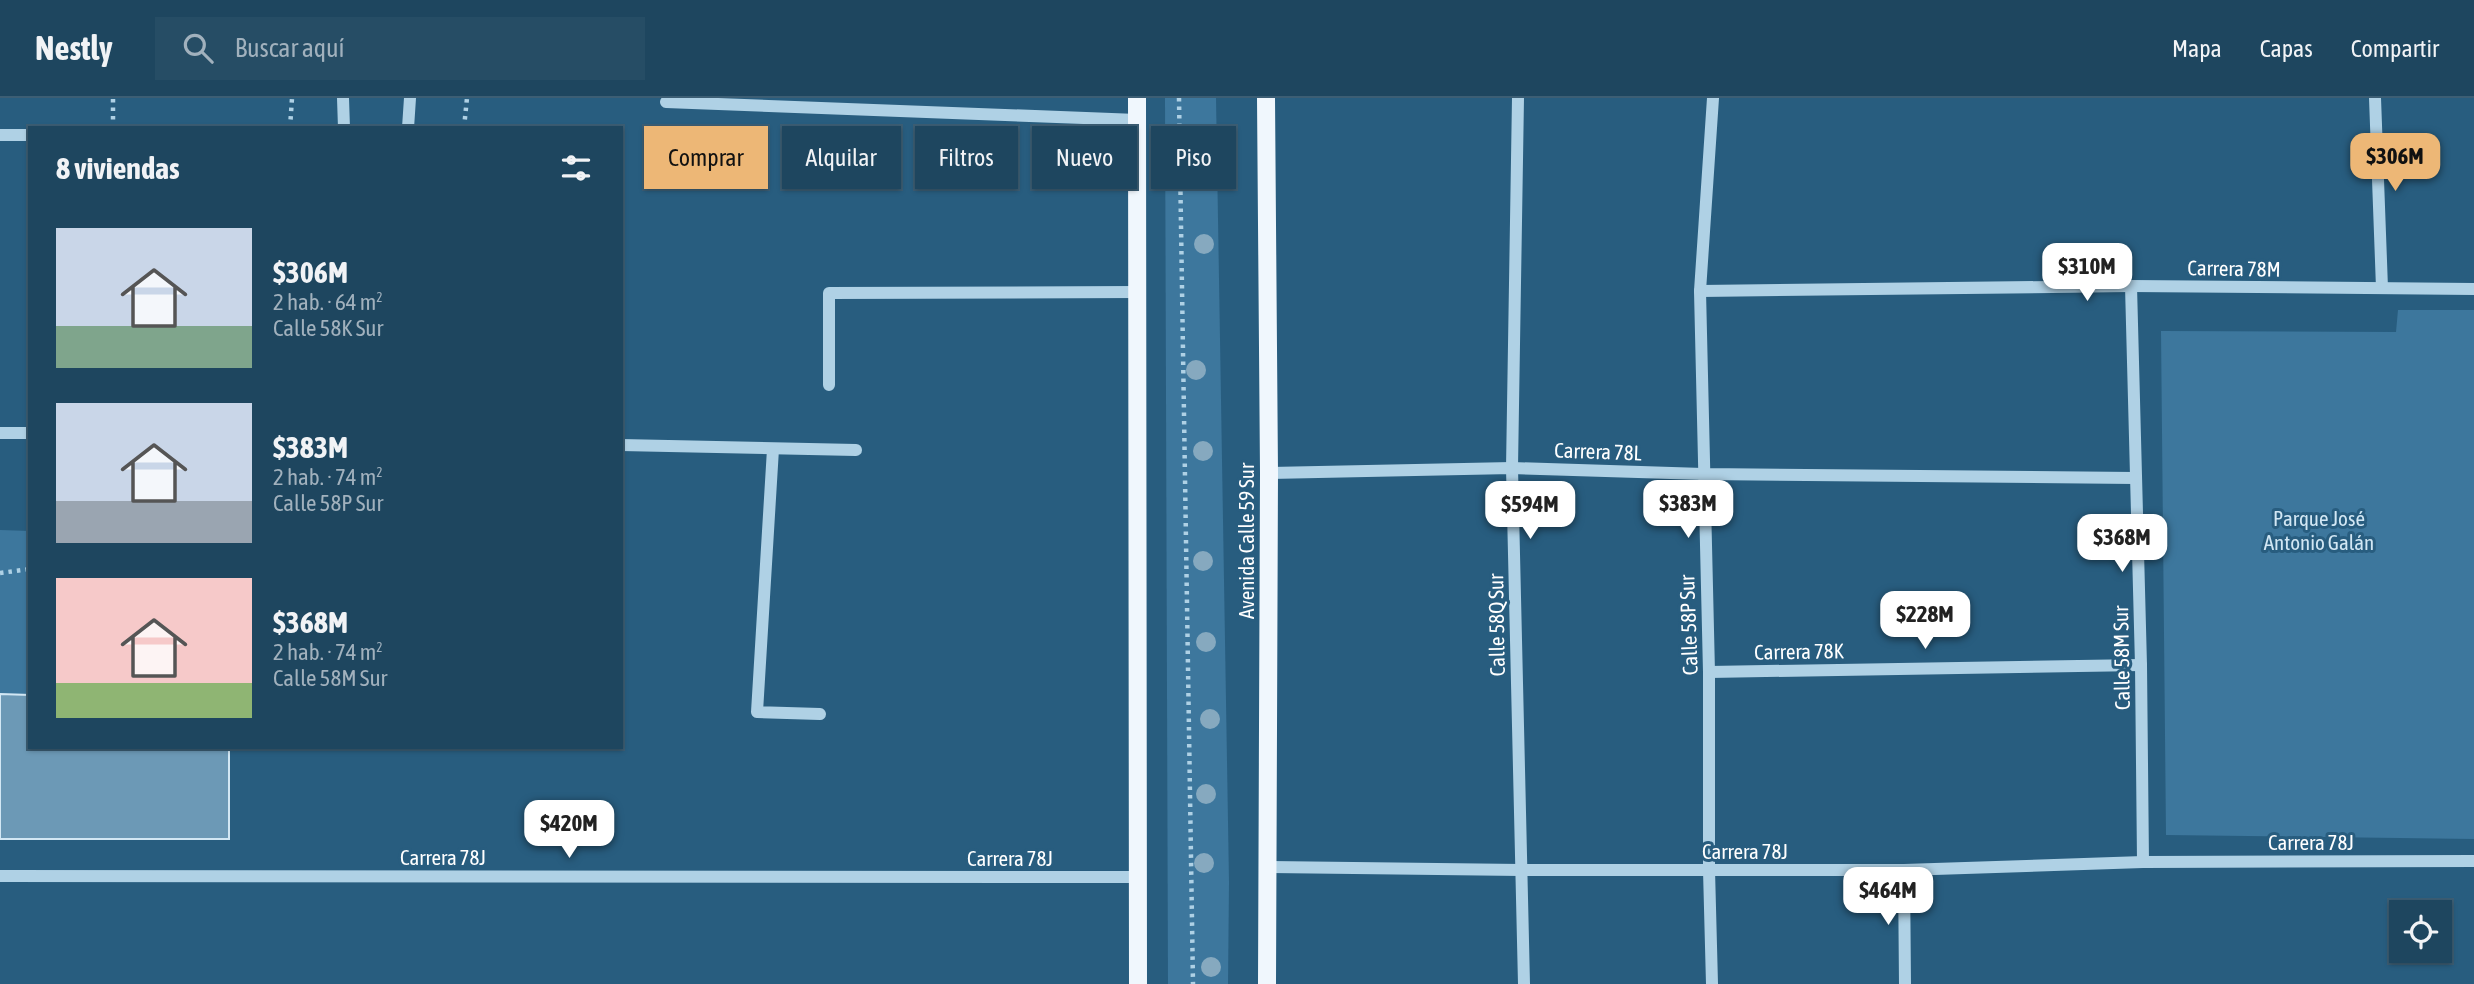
<!DOCTYPE html>
<html lang="es">
<head>
<meta charset="utf-8">
<style>
  :root { --surface:#1e465f; --page:#264d65; --text:#f1f3f6; --muted:#a1b1bd; --line:#3c5e74; --accent:#edb776 }
  body { margin:0; font-family:"Asap Condensed",sans-serif; background:var(--page); color:var(--text); height:100vh; display:flex; flex-direction:column; font-size:26px; white-space:nowrap }
  * { box-sizing:border-box; margin:0 }
  p { font-size:23px; color:var(--muted) }
  .icon { flex:none; width:38px; height:38px; fill:none; stroke:currentColor; stroke-width:2; stroke-linecap:round; stroke-linejoin:round }
  .map { position:relative; flex:1; overflow:hidden }
  .sheet { position:absolute; left:28px; top:28px; width:595px; height:623px; display:flex; flex-direction:column; background:var(--surface); border-radius:0px; box-shadow:0 2px 5px #0004,0 0 0 2px var(--line) }
  .sheet>* { flex:none }
  .banner { position:absolute; left:644px; top:28px; width:665px; height:63px; display:flex; gap:14px }
  .tools { position:absolute; left:2389px; top:802px; display:grid; gap:14px }
  .tools a { display:grid; place-items:center; width:63px; height:63px; border-radius:0px; background:var(--surface); box-shadow:0 2px 5px #0004,0 0 0 2px var(--line); font-size:35px }
  .price { position:absolute; translate:-50% -60px; padding:0 16px; border-radius:14px; background:#fff; color:#222; font-size:23px; line-height:46px; filter:drop-shadow(0 2px 4px #0008) }
  .price::after { content:''; position:absolute; left:50%; top:42px; width:21px; height:16px; margin-left:-10px; background:inherit; clip-path:polygon(0 0,100% 0,50% 100%) }
  .price.on { background:var(--accent); color:#111 }
  ul { padding:0; list-style:none }
  li { display:flex; align-items:center; gap:21px; height:175px; padding:0 28px }
  li span { display:grid; place-items:center; flex:none; width:196px; height:140px; border-radius:0px; color:#555 }
  li>.icon { margin-inline-start:auto }
  span .icon { width:84px; height:84px; fill:#fffc; stroke-width:1 }
  li b { font-size:30px }
  h2 { display:flex; justify-content:space-between; align-items:center; height:84px; padding:0 28px; font-size:30px }
  .tag { padding:0 24px; border-radius:0px; background:var(--surface); box-shadow:0 2px 5px #0004,0 0 0 2px var(--line); font-size:24px; line-height:63px }
  .tag.on { background:var(--accent); color:#111 }
  header { display:flex; align-items:center; gap:42px; box-sizing:border-box; height:98px; padding:0 35px; background:var(--surface); border-bottom:2px solid var(--line) }
  header strong { font-size:33px }
  nav { display:flex; gap:38px; margin-inline-start:auto; font-size:24px }
  .search { width:490px; height:63px; background:var(--page); display:flex; align-items:center; gap:18px; box-sizing:border-box; padding:0 24px; border-radius:0px; color:var(--muted); font-size:26px }
  .map>svg:first-child { display:block }
</style>
</head>
<body>
<header>
<strong>Nestly</strong>
<div class="search"><svg class="icon" aria-label="search" viewBox="0 0 24 24"><circle cx="10" cy="10" r="6"/><path d="M15 15l6 6"/></svg>Buscar aquí</div>
<nav><a>Mapa</a><a>Capas</a><a>Compartir</a></nav>
</header>
<div class="map">
<svg width="2474" height="886" viewBox="0 0 2474 886">
  <rect width="100%" height="100%" fill="#285d7f"/>
  <g fill="#3d779d">
    <path d="M1165 0H1216L1229 784 1228 886H1168Z"/>
    <path d="M2398 212H2474V741L2166 737 2161 233 2396 234Z"/>
    <path d="M0 432 30 433V597L0 596Z"/>
  </g>
  <path fill="#6c99b6" stroke="#d2e7f4" stroke-width="2" d="M0 596 30 597V649H229V741H0Z"/>
  <g fill="none" stroke-linecap="round" stroke-linejoin="round">
    <g stroke="#afd1e5" stroke-width="4.5" stroke-dasharray="3.5 5" stroke-linecap="butt">
      <path d="M1179 0 1193 886"/>
      <path d="M113 30V0"/>
      <path d="M290 30 292 0"/>
      <path d="M464 30 467 0"/>
      <path d="M0 475 30 471"/>
    </g>
    <g stroke="#afd1e5" stroke-width="12">
      <path d="M343 0 344 30"/>
      <path d="M1518 0 1512 370 1524 886"/>
      <path d="M2375 0 2382 190"/>
      <path d="M666 4 1137 22"/>
      <path d="M408 30 410 0"/>
      <path d="M0 37H30"/>
      <path d="M2131 188 2141 567 2143 764"/>
      <path d="M1700 193 2131 188 2474 191"/>
      <path d="M829 287V195L1137 194"/>
      <path d="M0 335H30"/>
      <path d="M621 347 856 352"/>
      <path d="M773 351 757 614 820 616"/>
      <path d="M1269 375 1512 370 1703 376 2135 380"/>
      <path d="M1709 574 2141 567"/>
      <path d="M1267 769 1521 772H1904L2143 764 2474 763"/>
      <path d="M1904 772 1905 886"/>
      <path d="M0 778 1137 779"/>
      <path d="M1712 886 1709 772V574L1700 193 1713 0"/>
    </g>
    <g stroke="#f0f7fd" stroke-width="18">
      <path d="M1137 0 1138 886"/>
      <path d="M1266 0 1269 375 1267 886"/>
    </g>
  </g>
  <g fill="#86a9bf">
    <circle cx="1204" cy="146" r="10"/>
    <circle cx="1196" cy="272" r="10"/>
    <circle cx="1203" cy="353" r="10"/>
    <circle cx="1203" cy="463" r="10"/>
    <circle cx="1206" cy="544" r="10"/>
    <circle cx="1210" cy="621" r="10"/>
    <circle cx="1206" cy="696" r="10"/>
    <circle cx="1204" cy="765" r="10"/>
    <circle cx="1211" cy="869" r="10"/>
  </g>
  <g text-anchor="middle" dominant-baseline="central" stroke-width="6" stroke-linejoin="round" paint-order="stroke">
    <g font-size="21" fill="#fff" stroke="#285d7f">
      <text transform="translate(2234 170) rotate(1)">Carrera 78M</text>
      <text transform="translate(1598 353) rotate(2)">Carrera 78L</text>
      <text transform="translate(1246 443) rotate(-90)">Avenida Calle 59 Sur</text>
      <text transform="translate(1496 527) rotate(-91)">Calle 58Q Sur</text>
      <text transform="translate(1688 527) rotate(-92)">Calle 58P Sur</text>
      <text transform="translate(1799 553) rotate(-1)">Carrera 78K</text>
      <text transform="translate(2121 560) rotate(-91)">Calle 58M Sur</text>
      <text x="2311" y="744">Carrera 78J</text>
      <text x="1745" y="753">Carrera 78J</text>
      <text x="443" y="759">Carrera 78J</text>
      <text x="1010" y="760">Carrera 78J</text>
    </g>
    <g font-size="21" fill="#d2e7f4" stroke="#285d7f">
      <text x="2319" y="420">Parque José<tspan x="2319" dy="24">Antonio Galán</tspan></text>
    </g>
  </g>
</svg>
<div class="tools">
<a><svg class="icon" aria-label="locate" viewBox="0 0 24 24"><circle cx="12" cy="12" r="6"/><path d="M12 2v4M12 18v4M2 12h4M18 12h4"/></svg></a>
</div>
<b class="price on" style="left:2395px;top:95px">$306M</b>
<b class="price" style="left:2087px;top:205px">$310M</b>
<b class="price" style="left:1688px;top:442px">$383M</b>
<b class="price" style="left:1530px;top:443px">$594M</b>
<b class="price" style="left:2122px;top:476px">$368M</b>
<b class="price" style="left:1925px;top:553px">$228M</b>
<b class="price" style="left:569px;top:762px">$420M</b>
<b class="price" style="left:1888px;top:829px">$464M</b>
<div class="banner">
<a class="tag on">Comprar</a>
<a class="tag">Alquilar</a>
<a class="tag">Filtros</a>
<a class="tag">Nuevo</a>
<a class="tag">Piso</a>
</div>
<section class="sheet">
<h2>8 viviendas<svg class="icon" aria-label="filters" viewBox="0 0 24 24"><path d="M4 7h16M4 17h16"/><circle cx="9" cy="7" r="2"/><circle cx="15" cy="17" r="2"/></svg></h2>
<ul>
<li><span style="background:linear-gradient(#c9d6e8 70%,#7fa58c 0)"><svg class="icon" aria-label="home" viewBox="0 0 24 24"><path d="M3 11l9-7 9 7M6 9v11h12V9"/></svg></span><div><b>$306M</b><p>2 hab. · 64 m²</p><p>Calle 58K Sur</p></div></li>
<li><span style="background:linear-gradient(#c9d6e8 70%,#9aa5b1 0)"><svg class="icon" aria-label="home" viewBox="0 0 24 24"><path d="M3 11l9-7 9 7M6 9v11h12V9"/></svg></span><div><b>$383M</b><p>2 hab. · 74 m²</p><p>Calle 58P Sur</p></div></li>
<li><span style="background:linear-gradient(#f6c9c9 75%,#8fb573 0)"><svg class="icon" aria-label="home" viewBox="0 0 24 24"><path d="M3 11l9-7 9 7M6 9v11h12V9"/></svg></span><div><b>$368M</b><p>2 hab. · 74 m²</p><p>Calle 58M Sur</p></div></li>
</ul>
</section>
</div>
</body>
</html>
